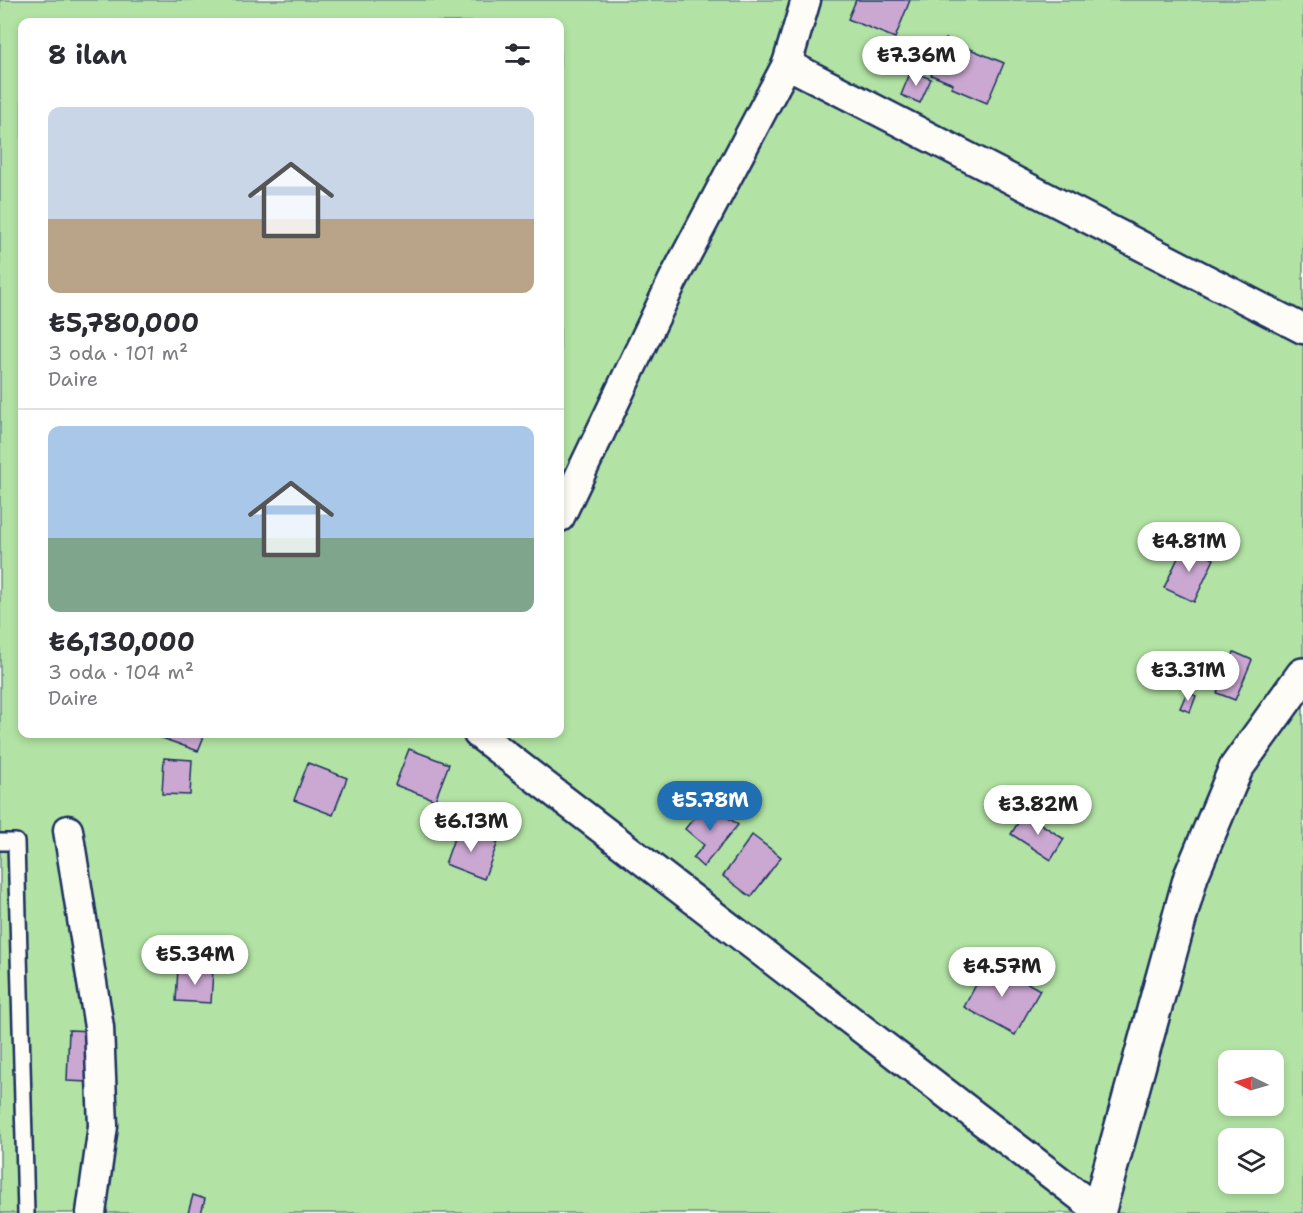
<!DOCTYPE html>
<html lang="tr">
<head>
<meta charset="utf-8">
<style>
  :root { --surface:#fff; --page:#f2f2f3; --text:#2b2b33; --muted:#7c7c81; --line:#e1e1e2; --accent:#1f6fb2 }
  body { margin:0; font-family:"Shantell Sans",sans-serif; background:var(--page); color:var(--text); height:100vh; display:flex; flex-direction:column; font-size:22px; white-space:nowrap }
  * { box-sizing:border-box; margin:0 }
  p { font-size:20px; color:var(--muted) }
  .icon { flex:none; width:33px; height:33px; fill:none; stroke:currentColor; stroke-width:2; stroke-linecap:round; stroke-linejoin:round }
  .map { position:relative; flex:1; overflow:hidden }
  .details { position:absolute; left:18px; top:18px; width:546px; height:720px; display:flex; flex-direction:column; background:var(--surface); border-radius:12px; box-shadow:0 3px 9px #0003 }
  .details>* { flex:none }
  .needle { width:39px; rotate:275deg }
  .buttons { position:absolute; left:1218px; top:1050px; display:grid; gap:12px }
  .buttons a { display:grid; place-items:center; width:66px; height:66px; border-radius:12px; background:var(--surface); box-shadow:0 3px 9px #0003; font-size:30px }
  .price { position:absolute; translate:-50% -51px; padding:0 14px; border-radius:21px; background:#fff; color:#222; font-size:20px; line-height:39px; filter:drop-shadow(0 2px 3px #0008) }
  .price::after { content:''; position:absolute; left:50%; top:36px; width:18px; height:14px; margin-left:-9px; background:inherit; clip-path:polygon(0 0,100% 0,50% 100%) }
  .price.selected { background:var(--accent); color:#fff }
  ul { padding:0; list-style:none }
  li { display:grid; align-content:center; gap:12px; height:318px; padding:0 30px }
  li+li { border-top:2px solid var(--line) }
  li span { display:grid; place-items:center; height:186px; border-radius:12px; color:#555 }
  li>.icon { margin-inline-start:auto }
  span .icon { width:108px; height:108px; fill:#fffc; stroke-width:1 }
  li b { font-size:26px }
  h2 { display:flex; justify-content:space-between; align-items:center; height:72px; padding:0 30px; font-size:26px }
  .map>svg:first-child { display:block }
</style>
</head>
<body>
<div class="map">
<svg width="1303" height="1213" viewBox="0 0 1303 1213">
  <rect width="100%" height="100%" fill="#fdfcf7"/>
  <filter id="ink" filterUnits="userSpaceOnUse"><feTurbulence type="fractalNoise" baseFrequency=".0167" numOctaves="2"/><feDisplacementMap in="SourceGraphic" scale="12" xChannelSelector="R" yChannelSelector="G"/><feConvolveMatrix kernelMatrix="1 2 1 2 8 2 1 2 1" color-interpolation-filters="sRGB"/></filter>
  <g filter="url(#ink)">
    <path fill="#b2e3a4" stroke="#668981" stroke-width="1.5" fill-rule="evenodd" d="M0 0H1303V1213H0ZM22 22H560V734H22ZM1228 1060H1274V1106H1228ZM1228 1138H1274V1184H1228Z"/>
    <g fill="#cba8d2" stroke="#1b2f5e" stroke-width="1.5">
      <path d="M856 0H910L895 38 848 19Z"/>
      <path d="M946 39 1004 63 987 103 952 88 953 84 931 75Z"/>
      <path d="M911 71 931 79 920 103 901 95Z"/>
      <path d="M1184 545 1214 559 1194 602 1164 588Z"/>
      <path d="M1234 652 1252 660 1235 700 1217 693Z"/>
      <path d="M1187 692 1196 696 1190 712 1180 708Z"/>
      <path d="M160 734H205L198 751 159 737Z"/>
      <path d="M409 749 449 764 435 800 395 785Z"/>
      <path d="M164 758 192 760 190 795 162 794Z"/>
      <path d="M308 763 347 778 333 815 294 800Z"/>
      <path d="M707 802 738 825 703 867 693 858 704 845 685 829Z"/>
      <path d="M1024 813 1064 839 1051 860 1011 834Z"/>
      <path d="M458 827 498 842 484 879 445 864Z"/>
      <path d="M752 835 781 857 751 897 723 876Z"/>
      <path d="M989 961 1040 990 1015 1035 964 1007Z"/>
      <path d="M178 968 213 970 211 1003 176 1001Z"/>
      <path d="M69 1030 92 1031 89 1082 67 1081Z"/>
      <path d="M193 1195 205 1199 201 1213H188Z"/>
    </g>
    <g fill="none" stroke-linecap="round" stroke-linejoin="round">
      <g stroke="#1b2f5e" stroke-width="20">
        <path id="service" d="M0 842H16L26 1213"/>
      </g>
      <g stroke="#1b2f5e" stroke-width="33">
        <g id="minor">
          <path d="M787 64 1303 329"/>
          <path d="M560 517 673 280 787 64 806 0"/>
          <path d="M478 734 1099 1211"/>
          <path d="M68 830 99 1027 103 1126 91 1213"/>
        </g>
      </g>
      <g stroke="#1b2f5e" stroke-width="38">
        <path id="secondary" d="M1098 1213 1191 876 1236 768 1303 675"/>
      </g>
      <use href="#service" stroke="#fdfcf7" stroke-width="15"/>
      <use href="#minor" stroke="#fdfcf7" stroke-width="28"/>
      <use href="#secondary" stroke="#fdfcf7" stroke-width="33"/>
    </g>
  </g>
</svg>
<div class="buttons">
<a><svg class="needle" viewBox="-14 -14 28 28"><path d="M0-13l5 13h-10z" fill="#e53935"/><path d="M0 13l5-13h-10z" fill="#7c7c81"/></svg></a>
<a><svg class="icon" aria-label="layers" viewBox="0 0 24 24"><path d="M12 4l9 5-9 5-9-5zM3 14l9 5 9-5"/></svg></a>
</div>
<b class="price" style="left:916px;top:87px">₺7.36M</b>
<b class="price" style="left:1189px;top:573px">₺4.81M</b>
<b class="price" style="left:1188px;top:702px">₺3.31M</b>
<b class="price selected" style="left:710px;top:832px">₺5.78M</b>
<b class="price" style="left:1038px;top:836px">₺3.82M</b>
<b class="price" style="left:471px;top:853px">₺6.13M</b>
<b class="price" style="left:195px;top:986px">₺5.34M</b>
<b class="price" style="left:1002px;top:998px">₺4.57M</b>
<section class="details">
<h2>8 ilan<svg class="icon" aria-label="filters" viewBox="0 0 24 24"><path d="M4 7h16M4 17h16"/><circle cx="9" cy="7" r="2"/><circle cx="15" cy="17" r="2"/></svg></h2>
<ul>
<li><span style="background:linear-gradient(#c9d6e8 60%,#b9a48a 0)"><svg class="icon" aria-label="home" viewBox="0 0 24 24"><path d="M3 11l9-7 9 7M6 9v11h12V9"/></svg></span><div><b>₺5,780,000</b><p>3 oda · 101 m²</p><p>Daire</p></div></li>
<li><span style="background:linear-gradient(#a9c7e8 60%,#7fa58c 0)"><svg class="icon" aria-label="home" viewBox="0 0 24 24"><path d="M3 11l9-7 9 7M6 9v11h12V9"/></svg></span><div><b>₺6,130,000</b><p>3 oda · 104 m²</p><p>Daire</p></div></li>
</ul>
</section>
</div>
</body>
</html>
